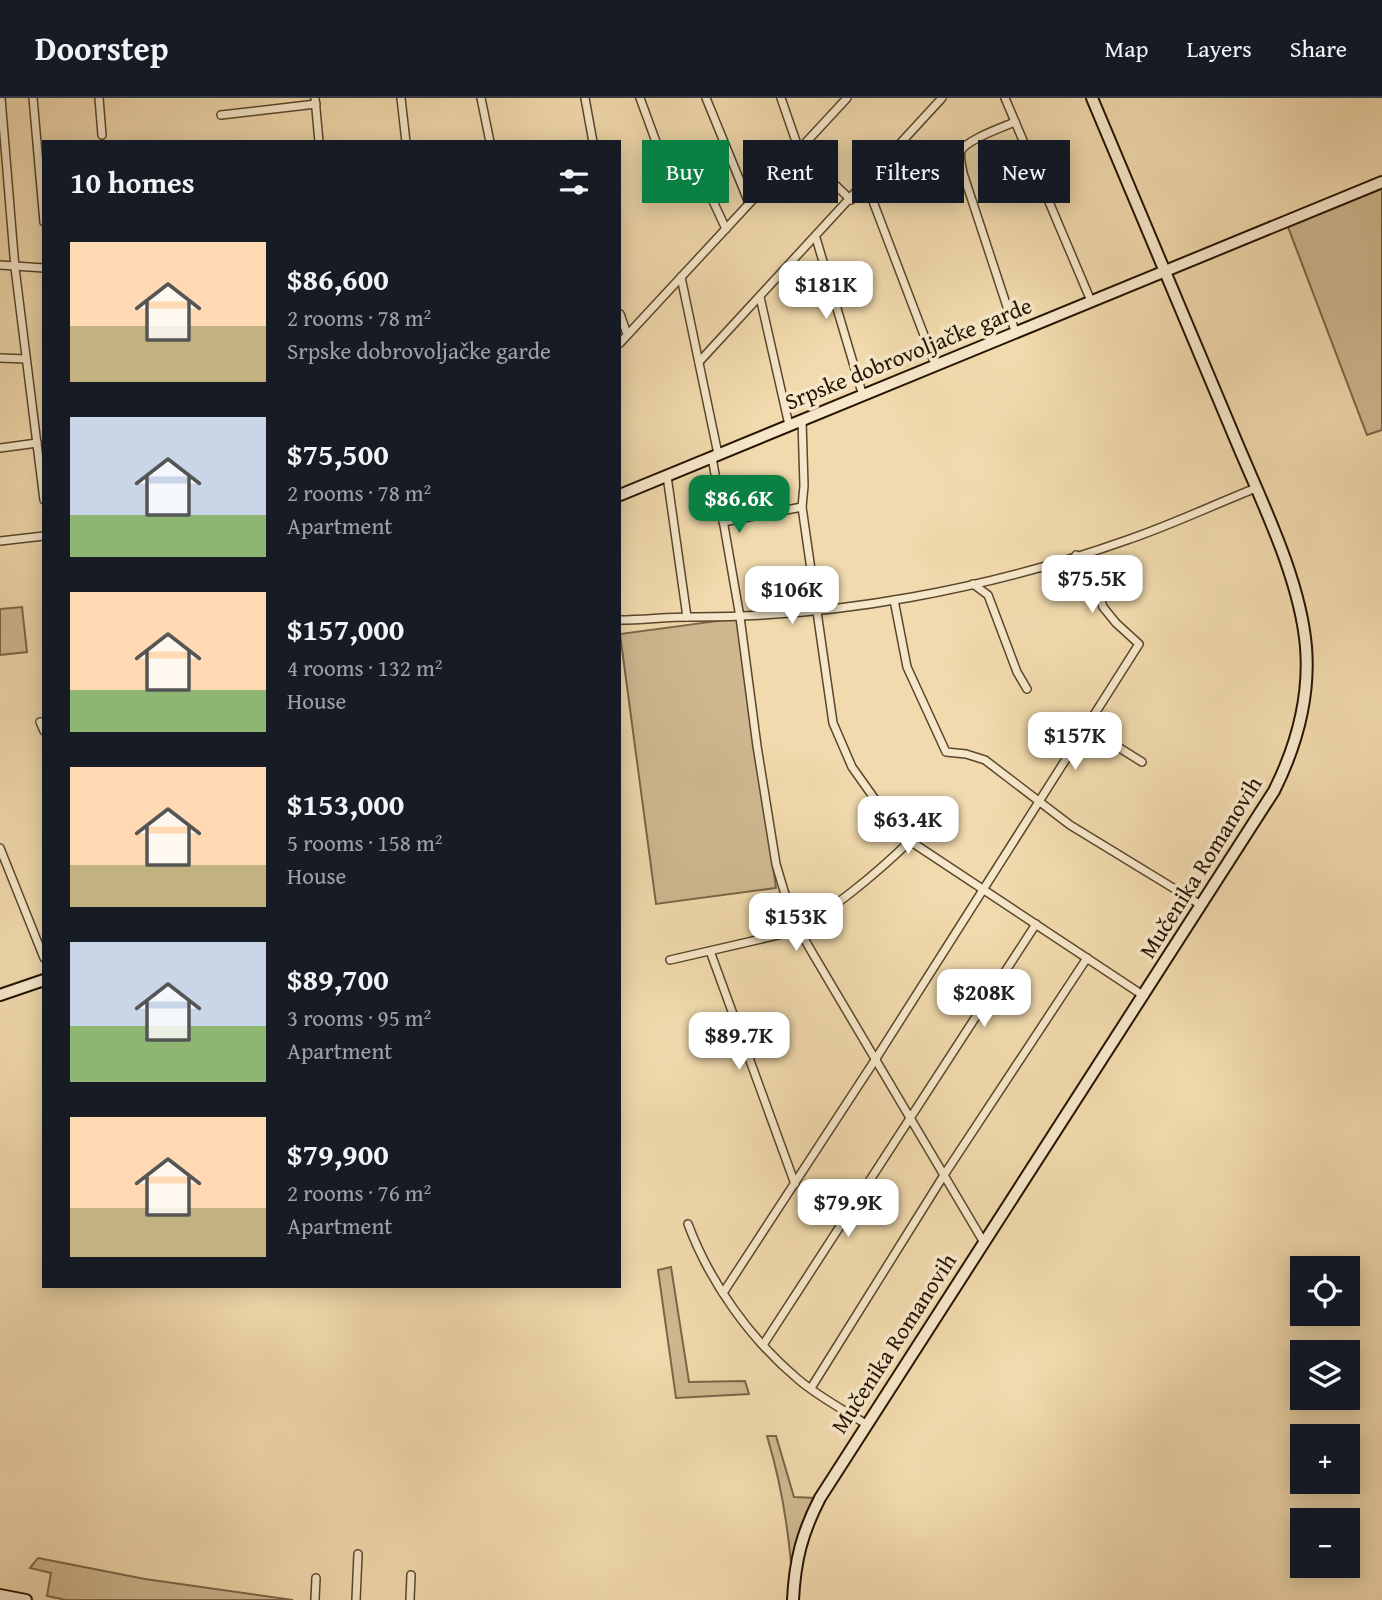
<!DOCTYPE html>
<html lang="en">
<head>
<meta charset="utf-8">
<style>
  :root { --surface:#171b24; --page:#242831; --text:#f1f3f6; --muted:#9ea1a6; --line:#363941; --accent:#0b8043 }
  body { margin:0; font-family:"Gentium Book Plus",serif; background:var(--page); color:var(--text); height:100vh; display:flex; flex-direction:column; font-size:26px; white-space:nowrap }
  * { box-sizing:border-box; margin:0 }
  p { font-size:23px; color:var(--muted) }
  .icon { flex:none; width:38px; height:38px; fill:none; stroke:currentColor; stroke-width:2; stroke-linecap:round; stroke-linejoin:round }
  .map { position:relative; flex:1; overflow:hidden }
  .drawer { position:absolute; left:42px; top:42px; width:579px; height:1148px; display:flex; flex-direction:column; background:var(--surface); border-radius:0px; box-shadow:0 4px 18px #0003 }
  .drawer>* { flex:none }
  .hud { position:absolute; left:642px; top:42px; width:634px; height:63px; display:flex; gap:14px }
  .fabs { position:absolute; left:1290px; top:1158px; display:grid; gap:14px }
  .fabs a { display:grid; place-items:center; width:70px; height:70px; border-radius:0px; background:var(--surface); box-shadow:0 4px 18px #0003; font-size:35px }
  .price { position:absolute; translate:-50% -60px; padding:0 16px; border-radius:14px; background:#fff; color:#222; font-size:23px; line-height:46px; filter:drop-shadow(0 2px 4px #0008) }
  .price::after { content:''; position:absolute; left:50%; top:42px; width:21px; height:16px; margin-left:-10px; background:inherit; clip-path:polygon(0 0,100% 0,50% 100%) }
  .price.active { background:var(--accent); color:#fff }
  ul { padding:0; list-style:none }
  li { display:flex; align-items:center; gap:21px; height:175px; padding:0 28px }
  li span { display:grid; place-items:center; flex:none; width:196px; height:140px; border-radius:0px; color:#555 }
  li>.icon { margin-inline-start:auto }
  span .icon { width:84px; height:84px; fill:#fffc; stroke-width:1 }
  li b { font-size:30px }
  h2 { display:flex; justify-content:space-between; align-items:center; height:84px; padding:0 28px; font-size:30px }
  .chip { padding:0 24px; border-radius:0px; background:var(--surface); box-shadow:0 4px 18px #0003; font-size:24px; line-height:63px }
  .chip.active { background:var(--accent); color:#fff }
  header { display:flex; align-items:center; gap:42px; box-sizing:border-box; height:98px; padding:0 35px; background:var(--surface); border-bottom:2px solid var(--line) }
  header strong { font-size:33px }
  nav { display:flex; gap:38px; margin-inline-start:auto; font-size:24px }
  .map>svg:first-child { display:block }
</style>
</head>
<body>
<header>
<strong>Doorstep</strong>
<nav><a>Map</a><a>Layers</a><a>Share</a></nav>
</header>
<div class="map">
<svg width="1382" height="1502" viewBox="0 0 1382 1502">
  <rect width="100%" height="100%" fill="#f1daad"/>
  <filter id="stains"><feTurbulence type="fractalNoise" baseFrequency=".00286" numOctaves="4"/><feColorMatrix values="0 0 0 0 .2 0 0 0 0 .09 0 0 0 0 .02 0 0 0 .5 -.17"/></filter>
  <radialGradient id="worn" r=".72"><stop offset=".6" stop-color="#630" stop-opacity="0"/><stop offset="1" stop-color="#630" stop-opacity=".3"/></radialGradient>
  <g fill="#cfb890" stroke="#7b6648" stroke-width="2">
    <path d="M1382 91V332L1367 337 1288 129Z"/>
    <path d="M22 509 27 554 0 557V511Z"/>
    <path d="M739 520 776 790 656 806 620 536Z"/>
    <path d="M671 1169 689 1284 745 1283 749 1296 676 1300 658 1172Z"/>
    <path d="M767 1338H776L794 1399 815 1400 800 1431 791 1465C787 1421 780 1381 767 1338Z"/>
    <path d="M38 1460 145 1481 293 1502H66L47 1498 51 1475 30 1470Z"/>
  </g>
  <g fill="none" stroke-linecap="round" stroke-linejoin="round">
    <g stroke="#5a462c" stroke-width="10">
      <g id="street">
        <path d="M1 0 15 170 44 402"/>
        <path d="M33 0 44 124"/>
        <path d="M99 0 102 37"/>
        <path d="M315 0 319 44"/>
        <path d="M401 0 406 44"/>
        <path d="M481 0 490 44"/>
        <path d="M585 0 593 44"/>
        <path d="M640 0 670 82 675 86 696 82 704 84 726 131"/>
        <path d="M706 0 749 105"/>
        <path d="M781 0 799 52 851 102"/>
        <path d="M1005 0 1091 203"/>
        <path d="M221 17 316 6"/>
        <path d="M1015 24C1003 29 966 42 961 53 959 59 962 68 963 75L1015 233"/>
        <path d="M866 85 935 266"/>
        <path d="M816 140 863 298"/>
        <path d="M0 167 44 170"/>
        <path d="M681 179 718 356"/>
        <path d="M760 199 789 327"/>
        <path d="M620 216 627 236"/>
        <path d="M620 245 847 0"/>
        <path d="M0 260 26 261"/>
        <path d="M699 264 942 0"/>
        <path d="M0 350 37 345"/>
        <path d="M712 359 740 519 757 648 776 766 784 793 798 830 813 856 983 1143"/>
        <path d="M667 378 687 519"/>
        <path d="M802 409 804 388 802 322"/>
        <path d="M723 424 802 409 833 625 852 669 879 707 910 743 1144 898"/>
        <path d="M0 443 44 438"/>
        <path d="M973 486 988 497 1017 574 1027 591"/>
        <path d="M894 502 907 569 946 654 966 656 985 662 1070 727 1201 807"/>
        <path d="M620 522C643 522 666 519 689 519 835 520 989 491 1127 442 1171 427 1213 407 1256 390"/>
        <path d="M40 624 44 633"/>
        <path d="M1086 629 1142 664"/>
        <path d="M0 750 44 860"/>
        <path d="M710 853 795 1086"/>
        <path d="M670 862 787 835C827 818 879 773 910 743"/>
        <path d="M688 1126C710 1185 751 1242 799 1282 819 1299 844 1312 866 1326"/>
        <path d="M723 1195 875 962 1139 546 1116 525 1103 509 1089 464 1076 457"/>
        <path d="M763 1247 1036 826"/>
        <path d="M811 1290 944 1077 1087 860"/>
        <path d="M315 1502 316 1480"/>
        <path d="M356 1502 358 1456"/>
        <path d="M410 1502 411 1477"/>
      </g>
    </g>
    <g stroke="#271401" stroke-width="14">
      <g id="secondary">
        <path d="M620 397 1382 84"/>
        <path d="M0 897 44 882"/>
        <path d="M0 1497 26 1502"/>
        <path d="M793 1502C795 1462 802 1435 820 1400L1274 693C1296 649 1310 599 1306 549 1300 478 1259 399 1232 333 1186 222 1138 111 1092 0"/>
      </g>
    </g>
    <use href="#street" stroke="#f6e7ca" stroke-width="7"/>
    <use href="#secondary" stroke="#f6e7ca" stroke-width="10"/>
  </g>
  <g text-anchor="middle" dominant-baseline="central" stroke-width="7" stroke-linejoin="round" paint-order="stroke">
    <g font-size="23" fill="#271401" stroke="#f6e7ca">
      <text transform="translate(908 255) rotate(-22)">Srpske dobrovoljačke garde</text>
      <text transform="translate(1200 769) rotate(-58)">Mučenika Romanovih</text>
      <text transform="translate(893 1245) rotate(-57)">Mučenika Romanovih</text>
    </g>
  </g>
  <rect width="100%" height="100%" filter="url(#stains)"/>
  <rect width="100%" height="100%" fill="url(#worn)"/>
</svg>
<div class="fabs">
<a><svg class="icon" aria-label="locate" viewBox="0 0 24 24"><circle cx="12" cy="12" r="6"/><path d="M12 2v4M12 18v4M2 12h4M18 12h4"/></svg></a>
<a><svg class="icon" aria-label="layers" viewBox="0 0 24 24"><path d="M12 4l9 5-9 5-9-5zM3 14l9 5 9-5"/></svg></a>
<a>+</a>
<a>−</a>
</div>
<b class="price" style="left:826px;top:223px">$181K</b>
<b class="price active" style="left:739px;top:437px">$86.6K</b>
<b class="price" style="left:1092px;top:517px">$75.5K</b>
<b class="price" style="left:792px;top:528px">$106K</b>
<b class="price" style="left:1075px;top:674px">$157K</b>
<b class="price" style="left:908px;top:758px">$63.4K</b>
<b class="price" style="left:796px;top:855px">$153K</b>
<b class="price" style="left:984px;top:931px">$208K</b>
<b class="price" style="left:739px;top:974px">$89.7K</b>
<b class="price" style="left:848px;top:1141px">$79.9K</b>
<div class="hud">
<a class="chip active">Buy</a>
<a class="chip">Rent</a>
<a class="chip">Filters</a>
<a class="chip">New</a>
</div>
<section class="drawer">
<h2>10 homes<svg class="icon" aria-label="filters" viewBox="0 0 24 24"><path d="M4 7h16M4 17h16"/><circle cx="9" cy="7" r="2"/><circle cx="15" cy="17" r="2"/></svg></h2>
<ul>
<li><span style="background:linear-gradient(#ffd9b3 60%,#c2b280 0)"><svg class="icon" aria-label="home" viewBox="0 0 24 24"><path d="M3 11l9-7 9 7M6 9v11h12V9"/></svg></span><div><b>$86,600</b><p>2 rooms · 78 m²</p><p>Srpske dobrovoljačke garde</p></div></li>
<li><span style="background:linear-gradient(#c9d6e8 70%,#8fb573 0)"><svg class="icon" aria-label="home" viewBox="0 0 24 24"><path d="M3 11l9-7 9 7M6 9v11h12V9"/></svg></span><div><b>$75,500</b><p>2 rooms · 78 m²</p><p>Apartment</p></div></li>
<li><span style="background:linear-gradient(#ffd9b3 70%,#8fb573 0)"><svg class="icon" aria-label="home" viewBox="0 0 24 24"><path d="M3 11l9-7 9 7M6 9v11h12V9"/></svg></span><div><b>$157,000</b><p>4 rooms · 132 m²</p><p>House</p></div></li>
<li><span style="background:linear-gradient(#ffd9b3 70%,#c2b280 0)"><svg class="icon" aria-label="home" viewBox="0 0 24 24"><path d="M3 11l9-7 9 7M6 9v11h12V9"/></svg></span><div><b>$153,000</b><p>5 rooms · 158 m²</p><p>House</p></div></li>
<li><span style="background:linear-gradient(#c9d6e8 60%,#8fb573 0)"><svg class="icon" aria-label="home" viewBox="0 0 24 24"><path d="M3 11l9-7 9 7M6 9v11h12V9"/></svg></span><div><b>$89,700</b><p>3 rooms · 95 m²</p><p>Apartment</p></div></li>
<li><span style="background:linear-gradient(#ffd9b3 65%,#c2b280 0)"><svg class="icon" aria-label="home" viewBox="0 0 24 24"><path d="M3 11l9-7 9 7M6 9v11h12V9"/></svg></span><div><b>$79,900</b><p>2 rooms · 76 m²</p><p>Apartment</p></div></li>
</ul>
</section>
</div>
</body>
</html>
